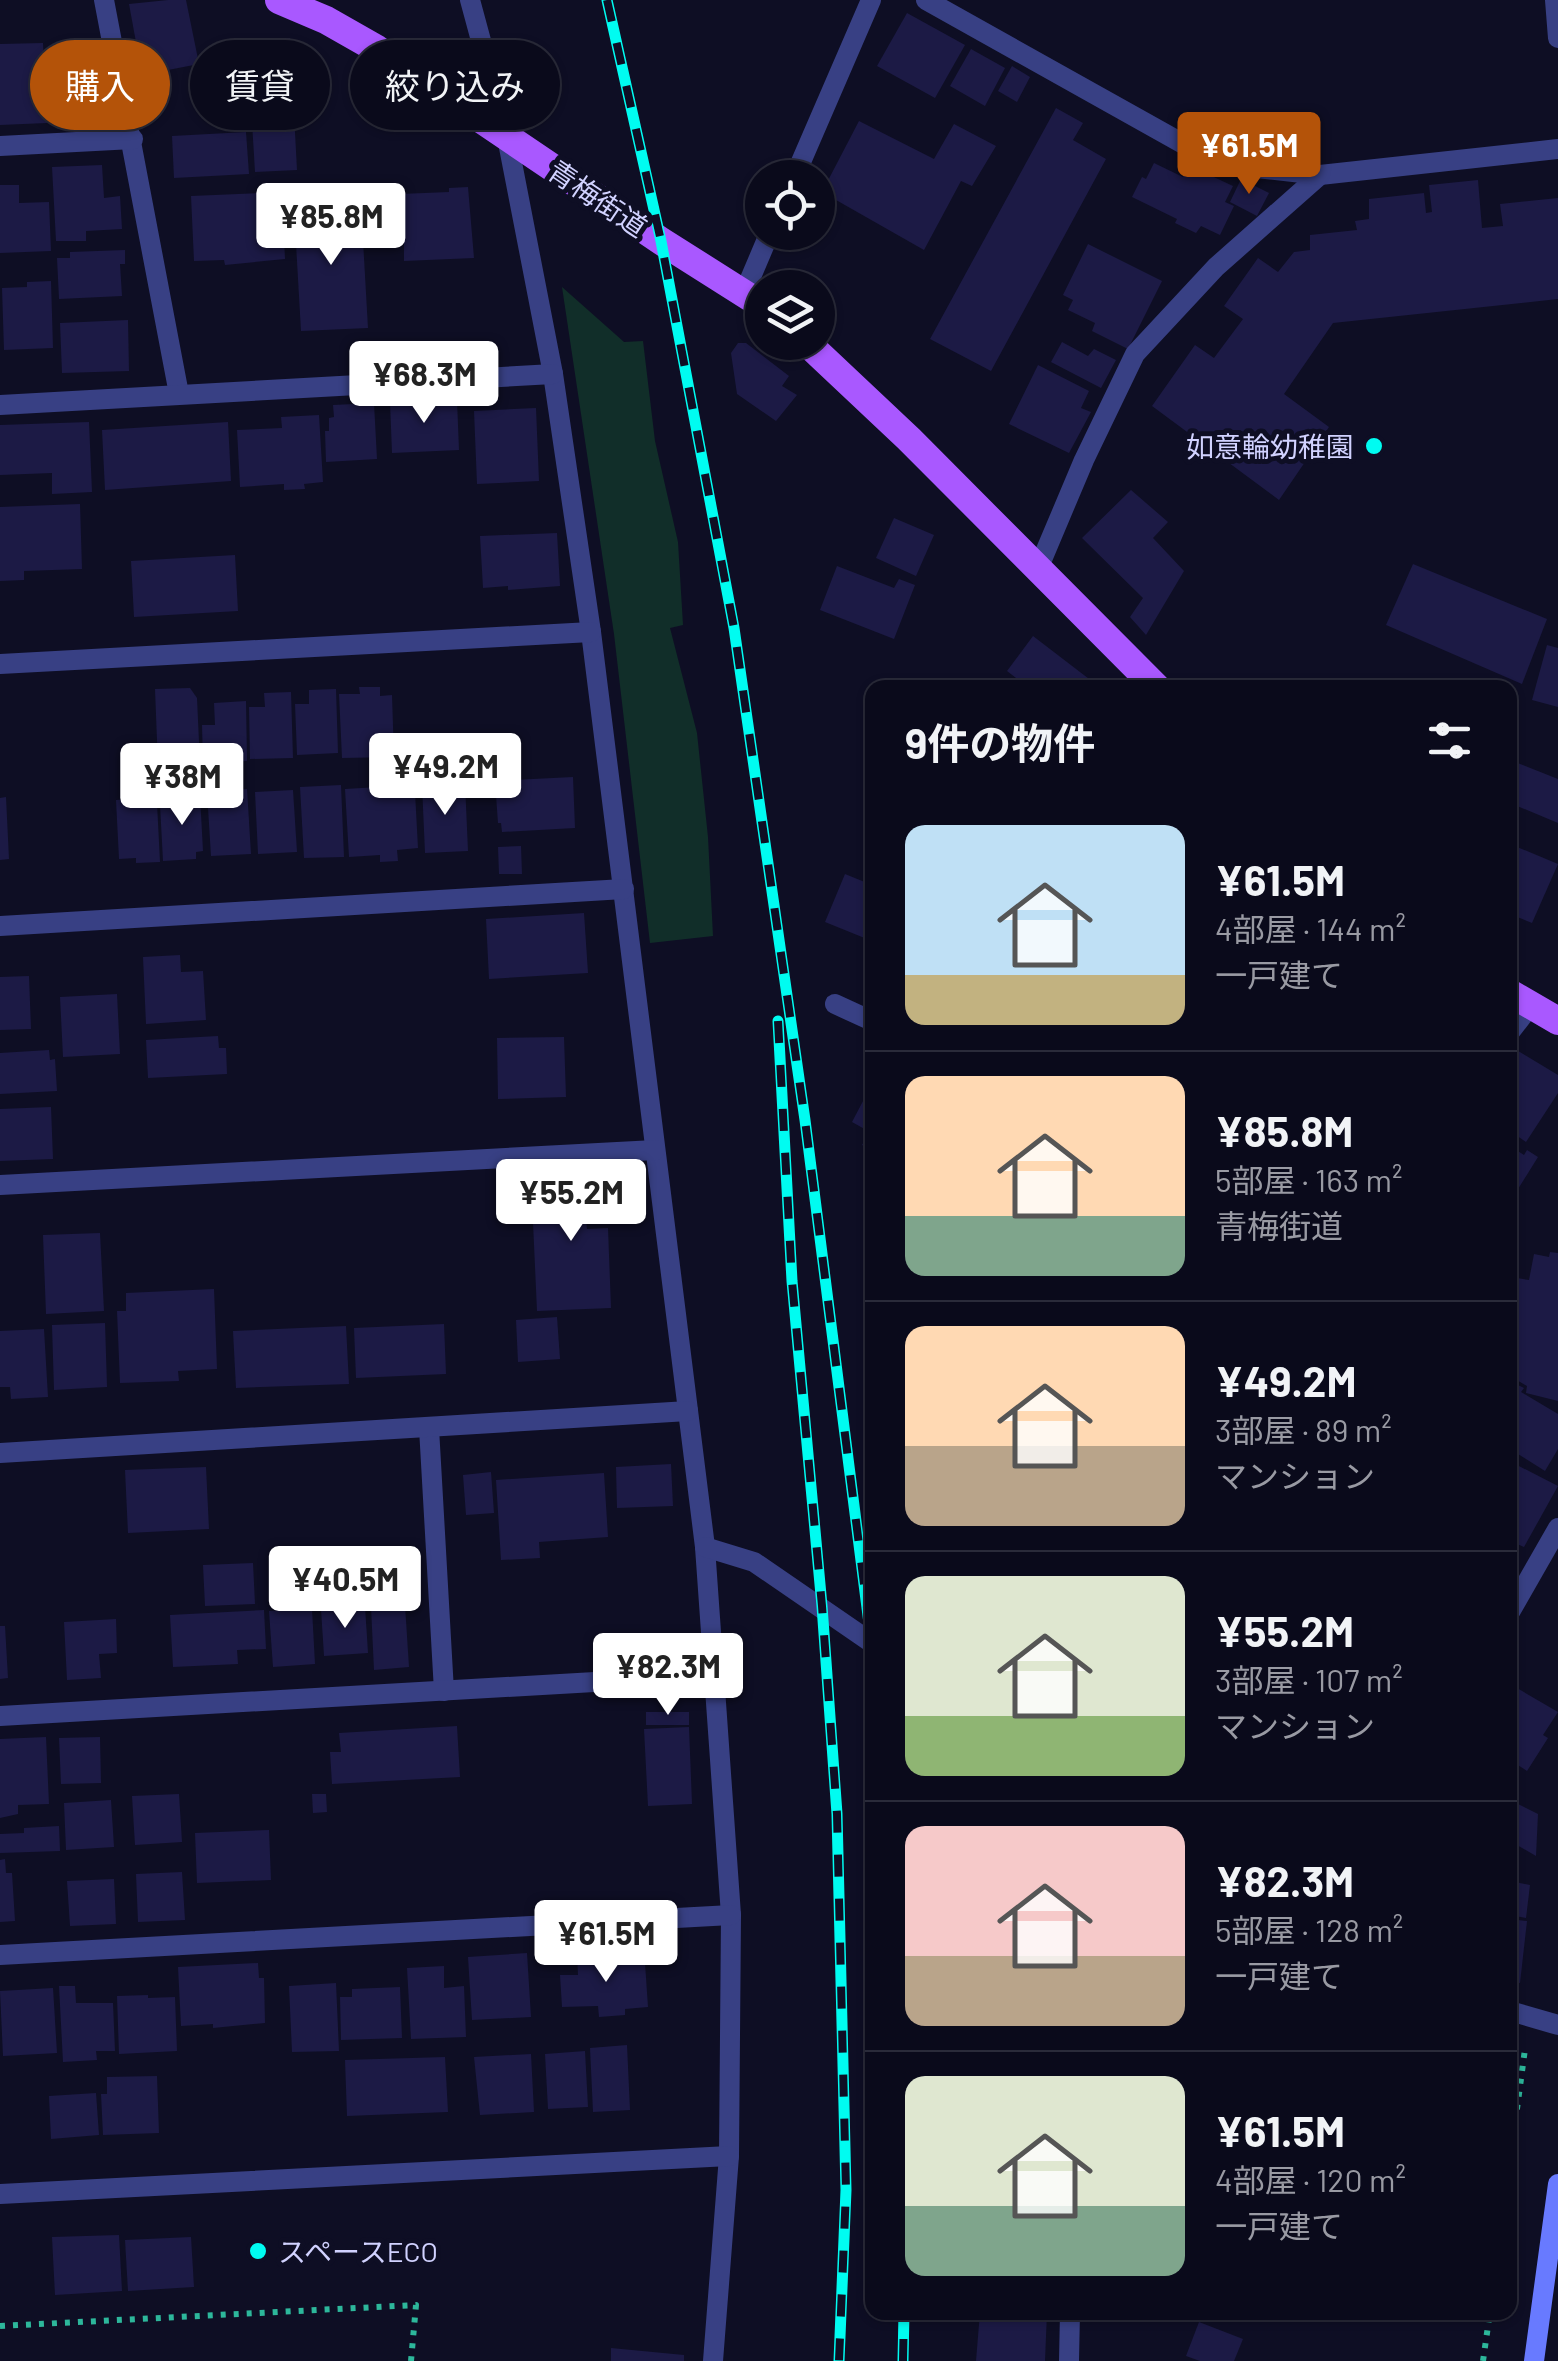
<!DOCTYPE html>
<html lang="ja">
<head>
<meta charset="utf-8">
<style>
  :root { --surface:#0a0a1b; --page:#131324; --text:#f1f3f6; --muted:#999aa3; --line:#2a2b3a; --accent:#b45309 }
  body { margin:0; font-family:Barlow,"Noto Sans JP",sans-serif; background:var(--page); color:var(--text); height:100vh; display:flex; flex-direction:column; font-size:38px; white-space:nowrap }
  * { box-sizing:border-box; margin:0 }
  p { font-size:32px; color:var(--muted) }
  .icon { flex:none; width:55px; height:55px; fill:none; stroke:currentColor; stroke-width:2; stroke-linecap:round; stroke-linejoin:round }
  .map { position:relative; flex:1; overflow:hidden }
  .drawer { position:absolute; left:865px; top:680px; width:652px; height:1640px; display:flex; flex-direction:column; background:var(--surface); border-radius:20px; box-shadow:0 2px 8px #0004,0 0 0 2px var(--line) }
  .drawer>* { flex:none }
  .guide { position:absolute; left:30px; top:40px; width:685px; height:90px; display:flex; gap:20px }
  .tools { position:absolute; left:745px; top:160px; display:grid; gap:20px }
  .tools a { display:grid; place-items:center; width:90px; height:90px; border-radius:50%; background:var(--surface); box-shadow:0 2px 8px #0004,0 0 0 2px var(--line); font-size:50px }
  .price { position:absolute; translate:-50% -85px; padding:0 22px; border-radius:10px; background:#fff; color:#222; font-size:32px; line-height:65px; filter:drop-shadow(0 2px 5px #0008) }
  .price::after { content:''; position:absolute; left:50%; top:60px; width:30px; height:22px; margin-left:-15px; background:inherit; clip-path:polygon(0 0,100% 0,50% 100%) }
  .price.current { background:var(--accent); color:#fff }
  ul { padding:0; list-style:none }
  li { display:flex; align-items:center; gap:30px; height:250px; padding:0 40px }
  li+li { border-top:2px solid var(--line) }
  li span { display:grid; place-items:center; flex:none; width:280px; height:200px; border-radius:20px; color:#555 }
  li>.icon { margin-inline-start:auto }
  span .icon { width:120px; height:120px; fill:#fffc; stroke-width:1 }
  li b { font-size:42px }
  h2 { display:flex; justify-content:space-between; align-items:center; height:120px; padding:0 40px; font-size:42px }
  .chip { padding:0 35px; border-radius:45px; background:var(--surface); box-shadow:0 2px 8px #0004,0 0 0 2px var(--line); font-size:35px; line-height:90px }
  .chip.current { background:var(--accent); color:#fff }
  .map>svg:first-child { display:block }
</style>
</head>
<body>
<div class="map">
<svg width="1558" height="2361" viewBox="0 0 1558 2361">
  <rect width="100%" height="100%" fill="#0e0e24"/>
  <path fill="#112e29" d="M562 287 624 342 643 341 655 441 678 542 683 625 670 628 697 733 708 837 713 936 650 943 614 634Z"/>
  <g fill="#1c1a45">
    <path d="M168 0H186L199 64 142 75 129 4Z"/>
    <path d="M907 13 965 45 935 98 877 66Z"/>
    <path d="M290 38 297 170 255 172 247 39Z"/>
    <path d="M43 43 47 123 0 125V44Z"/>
    <path d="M971 49 1005 68 985 106 950 86Z"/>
    <path d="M1012 66 1030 77 1017 102 998 91Z"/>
    <path d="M1056 108 1083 123 1073 140 1106 159 991 371 930 339Z"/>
    <path d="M859 121 934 159 954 124 996 146 972 186 961 181 924 250 822 192Z"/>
    <path d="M246 132 249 174 174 178 172 136Z"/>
    <path d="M1154 163 1183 177 1188 165 1233 186 1225 202 1234 206 1220 235 1201 226 1196 233 1175 223 1177 219 1132 197 1142 177 1146 179Z"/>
    <path d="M102 165 104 198 120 196 122 229 86 231V241H56L52 167Z"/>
    <path d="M1241 179 1269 193 1257 216 1230 202Z"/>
    <path d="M1478 180 1482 228 1503 226 1500 204 1558 198V299L1333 323 1284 394 1329 427 1279 500 1152 406 1195 345 1214 358 1243 319 1224 306 1258 258 1278 272 1294 252 1310 250V235L1357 230 1355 221 1369 219V199L1424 193 1426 213 1432 212 1429 185Z"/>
    <path d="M0 185H19V203L49 202 51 251 0 253Z"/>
    <path d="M468 187 474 258 404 261V238L379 239 377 204H400V194L449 192V188Z"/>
    <path d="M282 192 285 259 225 265 224 260 194 261 191 196Z"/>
    <path d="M361 205 368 328 301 331 294 209Z"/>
    <path d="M1088 244 1162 281 1128 349 1092 331 1095 323 1068 310 1073 300 1063 295Z"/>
    <path d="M125 250V264H120L122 296 59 299 57 258H70V252Z"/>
    <path d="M51 281 53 348 4 350 2 288 27 287V282Z"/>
    <path d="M128 320 129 371 62 373 60 323Z"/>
    <path d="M1062 342 1088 356 1094 349 1116 360 1101 388 1051 362Z"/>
    <path d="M738 343H746L789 376 782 386 797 395 776 421 737 394 731 353Z"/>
    <path d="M1038 365 1089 391 1081 408 1091 412 1069 453 1009 424Z"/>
    <path d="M457 400 459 450 392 453 390 402Z"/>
    <path d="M374 403 377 459 326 462 325 431H329V418L334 417 333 405Z"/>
    <path d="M536 408 539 481 477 484 474 411Z"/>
    <path d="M319 415 323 482 304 484 305 489 284 490V484L240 487 237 430 282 428 281 417Z"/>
    <path d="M89 422 92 492 52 494V473L0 475V425Z"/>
    <path d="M228 422 231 481 105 490 102 430Z"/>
    <path d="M1131 490 1168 522 1153 538 1184 571 1146 635 1130 617 1143 598 1082 538Z"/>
    <path d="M80 504 82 569 24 571V580L0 581V507Z"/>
    <path d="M894 518 934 535 916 576 876 558Z"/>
    <path d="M557 533 560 586 508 590V586L483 588 480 536Z"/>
    <path d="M235 555 238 611 134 617 131 561Z"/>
    <path d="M1413 564 1547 619 1522 684 1386 625Z"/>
    <path d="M837 566 894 588 899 579 915 585 894 639 820 610Z"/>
    <path d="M1033 636 1093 682 1088 688H1029L1007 671Z"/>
    <path d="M1547 645 1558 648V707L1532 700Z"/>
    <path d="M359 687H380V696L392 695 394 757 342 758 339 694H360Z"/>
    <path d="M190 688 197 698 200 764 158 766 155 689Z"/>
    <path d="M336 689 338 753 297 755 295 704H309V690Z"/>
    <path d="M291 692 293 758 250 759 249 707H265L264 693Z"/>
    <path d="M246 701 247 761 203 763 202 725H215L214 703Z"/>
    <path d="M1510 760 1558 779V823L1510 803Z"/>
    <path d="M573 777 575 828 502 832 501 823H498L495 781Z"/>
    <path d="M465 783 468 851 425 853 422 785Z"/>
    <path d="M341 785 344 857 304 858 300 787Z"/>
    <path d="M395 786V792H415L418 848 397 850 398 861 380 862V855L349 857 345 789Z"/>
    <path d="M247 789 251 854 211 856 207 792Z"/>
    <path d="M293 790 297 852 258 854 255 792Z"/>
    <path d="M200 795 203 851 196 852V859L163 861 160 805 172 804 171 797Z"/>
    <path d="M6 797 9 859 0 860V798Z"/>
    <path d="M144 798V804L157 803 160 862 136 863V858L119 859 116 800Z"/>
    <path d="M1510 844 1558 864 1532 923 1510 914Z"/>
    <path d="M521 846 522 874H499L498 847Z"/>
    <path d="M845 874 872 885V948L864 944 867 939 825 922Z"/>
    <path d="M584 913 588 973 489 979 486 919Z"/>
    <path d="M180 955 181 972 203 971 206 1020 146 1024 143 957Z"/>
    <path d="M29 976 31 1029 0 1030V977Z"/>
    <path d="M117 994 120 1054 63 1057 60 997Z"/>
    <path d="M218 1036 219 1048H226L227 1074 148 1078 146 1040Z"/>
    <path d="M564 1037 566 1097 498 1099 497 1038Z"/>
    <path d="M1510 1046 1558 1075V1093L1526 1142 1510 1131Z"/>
    <path d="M49 1050 50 1060 55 1059 57 1091 0 1094V1053Z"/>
    <path d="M872 1084V1150L862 1145 870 1132 852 1122Z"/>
    <path d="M51 1107 53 1159 0 1161V1109Z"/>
    <path d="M1510 1146 1524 1155 1527 1150 1538 1157 1518 1189 1510 1184Z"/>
    <path d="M604 1175 607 1219 586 1220 587 1229 608 1228 611 1308 537 1311 531 1178Z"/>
    <path d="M100 1233 104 1311 46 1314 43 1235Z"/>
    <path d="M1550 1252 1558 1253V1401L1526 1393 1527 1386 1510 1376V1310L1517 1278 1529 1280 1534 1254 1549 1257Z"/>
    <path d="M214 1289 217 1369 178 1371 179 1381 120 1383 117 1311H126V1293Z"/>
    <path d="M557 1317 560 1359 518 1362 516 1320Z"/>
    <path d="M105 1323 107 1387 54 1390 52 1325Z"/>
    <path d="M444 1324 446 1374 356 1378 354 1328Z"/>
    <path d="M346 1326 349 1384 236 1388 233 1331Z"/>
    <path d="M44 1329 48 1397 11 1399 10 1387H0V1331Z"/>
    <path d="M1510 1381 1524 1388 1521 1392 1558 1414V1449L1545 1471 1510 1449Z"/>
    <path d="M671 1464 673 1506 617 1508 616 1467Z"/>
    <path d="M1515 1464 1558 1486 1524 1547 1510 1541V1471Z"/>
    <path d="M206 1467 209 1529 128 1533 125 1470Z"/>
    <path d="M491 1472 494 1513 466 1515 463 1475Z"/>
    <path d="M604 1473 608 1537 539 1542 540 1558 501 1560 496 1480Z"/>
    <path d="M253 1563 255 1604 205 1606 203 1565Z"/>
    <path d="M405 1605 409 1667 374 1670 371 1607Z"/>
    <path d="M365 1606 368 1653 324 1656 321 1609Z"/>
    <path d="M312 1609 315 1664 273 1667 269 1611Z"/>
    <path d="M264 1610 266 1649 237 1650 238 1664 173 1667 170 1615Z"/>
    <path d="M116 1619 117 1653 99 1654 101 1678 67 1680 64 1622Z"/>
    <path d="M0 1626H5L8 1678 0 1679Z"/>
    <path d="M1510 1684 1558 1712 1543 1735 1548 1738 1527 1771 1510 1760Z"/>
    <rect x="646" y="1712" width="43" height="13"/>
    <path d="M457 1726 460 1777 332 1784 330 1752H341L339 1733Z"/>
    <path d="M689 1727 692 1804 648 1806 644 1729Z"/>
    <path d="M46 1737 49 1804 18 1805V1814L0 1818V1739Z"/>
    <path d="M100 1737 101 1783 61 1784 59 1738Z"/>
    <path d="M179 1794 182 1842 135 1845 132 1796Z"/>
    <path d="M312 1794H326L327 1812 313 1813Z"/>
    <path d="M111 1800 114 1847 66 1850 64 1803Z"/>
    <path d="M1510 1800 1538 1814 1536 1856 1510 1841Z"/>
    <path d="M59 1826 60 1851 0 1853V1834L24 1833V1828Z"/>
    <path d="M269 1830 271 1880 197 1883 195 1833Z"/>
    <path d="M5 1859 6 1873H12L15 1921 0 1922V1860Z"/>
    <path d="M182 1872 185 1920 138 1922 136 1874Z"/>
    <path d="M114 1879 116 1924 70 1926 67 1881Z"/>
    <path d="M1510 1881 1530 1885 1526 1918 1510 1915Z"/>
    <path d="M1510 1919 1527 1921 1520 1983 1510 1981Z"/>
    <path d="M622 1952 623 1964 645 1963 648 2007 625 2009V2015L599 2017 598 2006 562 2007 560 1975H578L577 1954Z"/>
    <path d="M527 1953 531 2017 472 2020 468 1957Z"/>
    <path d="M258 1963 259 1978H264L265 2023 213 2028V2024L181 2026 178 1967Z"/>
    <path d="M444 1966V1988L464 1986 466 2037 411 2039 407 1968Z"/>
    <path d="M336 1983 339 2051 292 2052 289 1986Z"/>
    <path d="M59 1986H75L76 2003H113L115 2051H96L97 2060 63 2062Z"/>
    <path d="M400 1987 402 2038 341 2040 340 1997H352V1989Z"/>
    <path d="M53 1988 57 2053 3 2056 0 1991Z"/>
    <path d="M148 1995V1998L175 1997 177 2051 119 2054 117 1996Z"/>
    <path d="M627 2045 630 2110 593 2112 590 2048Z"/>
    <path d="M585 2051 588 2107 548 2109 545 2054Z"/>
    <path d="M531 2054 534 2112 480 2115 474 2057Z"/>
    <path d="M445 2057 448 2112 347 2116 345 2060Z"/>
    <path d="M157 2076 159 2133 103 2135 101 2094H107V2077Z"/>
    <path d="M96 2093 99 2135 51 2139 49 2096Z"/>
    <path d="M119 2235 122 2291 55 2295 52 2237Z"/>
    <path d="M191 2237 194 2287 128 2291 125 2240Z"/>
    <path d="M980 2312H1047L1045 2361H976Z"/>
    <path d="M1199 2322 1243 2339 1234 2361H1200L1186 2356Z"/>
    <path d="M611 2348 684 2355V2361H611Z"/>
  </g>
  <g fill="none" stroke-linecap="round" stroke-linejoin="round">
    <g stroke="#2db79b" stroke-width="6" stroke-dasharray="5 8" stroke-linecap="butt">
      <path d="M1510 2161 1525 2049"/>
      <path d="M0 2326 416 2305 411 2361"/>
      <path d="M1483 2361 1490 2312"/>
    </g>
    <path stroke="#384084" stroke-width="20" d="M1038 569 1084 460 1135 354 1216 267 1320 175"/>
    <g stroke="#384084" stroke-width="20">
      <path d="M104 0 179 394"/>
      <path d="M470 0 507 137 553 374 591 632 705 1547 731 1915 729 2156 713 2361"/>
      <path d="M926 0 1187 146 1256 168 1320 175 1558 149"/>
      <path d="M1555 0 1558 38"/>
      <path d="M0 146 133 139"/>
      <path d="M794 178 871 0"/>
      <path d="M745 291 770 232"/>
      <path d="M0 405 553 374"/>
      <path d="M0 664 591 632"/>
      <path d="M0 926 624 889"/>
      <path d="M835 1004 872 1021"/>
      <path d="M1510 1032 1530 1006"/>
      <path d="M0 1185 655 1150"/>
      <path d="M429 1428 444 1691"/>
      <path d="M0 1453 688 1411"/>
      <path d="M705 1547 754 1562 872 1643"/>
      <path d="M1510 1612 1558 1528"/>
      <path d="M0 1716 716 1675"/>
      <path d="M0 1955 731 1915"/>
      <path d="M1510 2011 1558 2025"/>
      <path d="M0 2194 729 2156"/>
      <path d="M1069 2361 1070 2312"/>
    </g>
    <path stroke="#687aff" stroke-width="20" d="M1534 2361 1558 2184"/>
    <g stroke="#a958ff" stroke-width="28">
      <path d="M279 0 326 20 377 49 661 241 762 305"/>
      <path d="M806 342 909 439 1157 688"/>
      <path d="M1510 993 1558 1021"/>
    </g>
    <g stroke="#00fcf1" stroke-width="11">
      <g id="rail">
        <path d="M607 0 661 241 734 628 805 1120 872 1647"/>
        <path d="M778 1021 792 1281 822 1606 837 1814 846 2190 839 2361"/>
        <path d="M903 2361 904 2312"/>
      </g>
    </g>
    <use href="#rail" stroke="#0e0e24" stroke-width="8" stroke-dasharray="22" stroke-linecap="butt"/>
  </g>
  <g fill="#00fcf1" stroke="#0e0e24" stroke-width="4">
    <circle cx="1374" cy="446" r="10"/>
    <circle cx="258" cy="2251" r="10"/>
  </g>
  <g text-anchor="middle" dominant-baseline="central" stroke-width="10" stroke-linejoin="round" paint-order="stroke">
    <g font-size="28" fill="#d1d2ff" stroke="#0e0e24">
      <text transform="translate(598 198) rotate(34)">青梅街道</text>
    </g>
    <g font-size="28" fill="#d1d2ff" stroke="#0e0e24" text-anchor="end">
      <text x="1354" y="446">如意輪幼稚園</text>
      <text x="278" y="2251" text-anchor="start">スペースECO</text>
    </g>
  </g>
</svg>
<div class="tools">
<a><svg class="icon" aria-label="locate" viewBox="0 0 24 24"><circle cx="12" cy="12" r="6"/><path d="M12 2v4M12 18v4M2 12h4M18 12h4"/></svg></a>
<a><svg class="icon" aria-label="layers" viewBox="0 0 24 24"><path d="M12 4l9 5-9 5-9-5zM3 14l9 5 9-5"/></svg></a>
</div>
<b class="price current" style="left:1249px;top:197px">¥61.5M</b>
<b class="price" style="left:331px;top:268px">¥85.8M</b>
<b class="price" style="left:424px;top:426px">¥68.3M</b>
<b class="price" style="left:445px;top:818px">¥49.2M</b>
<b class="price" style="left:182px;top:828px">¥38M</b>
<b class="price" style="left:571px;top:1244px">¥55.2M</b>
<b class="price" style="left:345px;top:1631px">¥40.5M</b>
<b class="price" style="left:668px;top:1718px">¥82.3M</b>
<b class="price" style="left:606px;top:1985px">¥61.5M</b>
<div class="guide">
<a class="chip current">購入</a>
<a class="chip">賃貸</a>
<a class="chip">絞り込み</a>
</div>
<section class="drawer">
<h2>9件の物件<svg class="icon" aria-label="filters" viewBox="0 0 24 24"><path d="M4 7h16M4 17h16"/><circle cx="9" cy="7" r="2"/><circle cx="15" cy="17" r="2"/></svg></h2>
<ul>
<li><span style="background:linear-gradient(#bfe0f5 75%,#c2b280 0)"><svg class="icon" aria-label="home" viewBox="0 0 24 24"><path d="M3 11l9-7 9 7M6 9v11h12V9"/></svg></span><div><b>¥61.5M</b><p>4部屋 · 144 m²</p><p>一戸建て</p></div></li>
<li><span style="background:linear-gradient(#ffd9b3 70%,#7fa58c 0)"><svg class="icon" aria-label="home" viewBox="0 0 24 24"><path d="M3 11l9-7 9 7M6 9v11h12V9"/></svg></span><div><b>¥85.8M</b><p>5部屋 · 163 m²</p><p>青梅街道</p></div></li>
<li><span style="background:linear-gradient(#ffd9b3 60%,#b9a48a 0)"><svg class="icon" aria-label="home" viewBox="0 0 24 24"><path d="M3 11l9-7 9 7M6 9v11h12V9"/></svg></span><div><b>¥49.2M</b><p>3部屋 · 89 m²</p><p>マンション</p></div></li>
<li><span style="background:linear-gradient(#dfe7d0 70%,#8fb573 0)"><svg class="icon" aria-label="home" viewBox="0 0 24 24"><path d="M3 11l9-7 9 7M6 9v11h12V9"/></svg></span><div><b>¥55.2M</b><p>3部屋 · 107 m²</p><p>マンション</p></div></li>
<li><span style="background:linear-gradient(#f6c9c9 65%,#b9a48a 0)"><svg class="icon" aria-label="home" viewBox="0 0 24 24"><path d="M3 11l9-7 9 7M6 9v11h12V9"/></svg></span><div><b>¥82.3M</b><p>5部屋 · 128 m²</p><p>一戸建て</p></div></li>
<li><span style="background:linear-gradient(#dfe7d0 65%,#7fa58c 0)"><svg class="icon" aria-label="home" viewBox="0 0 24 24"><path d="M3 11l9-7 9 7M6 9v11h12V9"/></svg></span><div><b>¥61.5M</b><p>4部屋 · 120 m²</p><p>一戸建て</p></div></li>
</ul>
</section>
</div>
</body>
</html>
